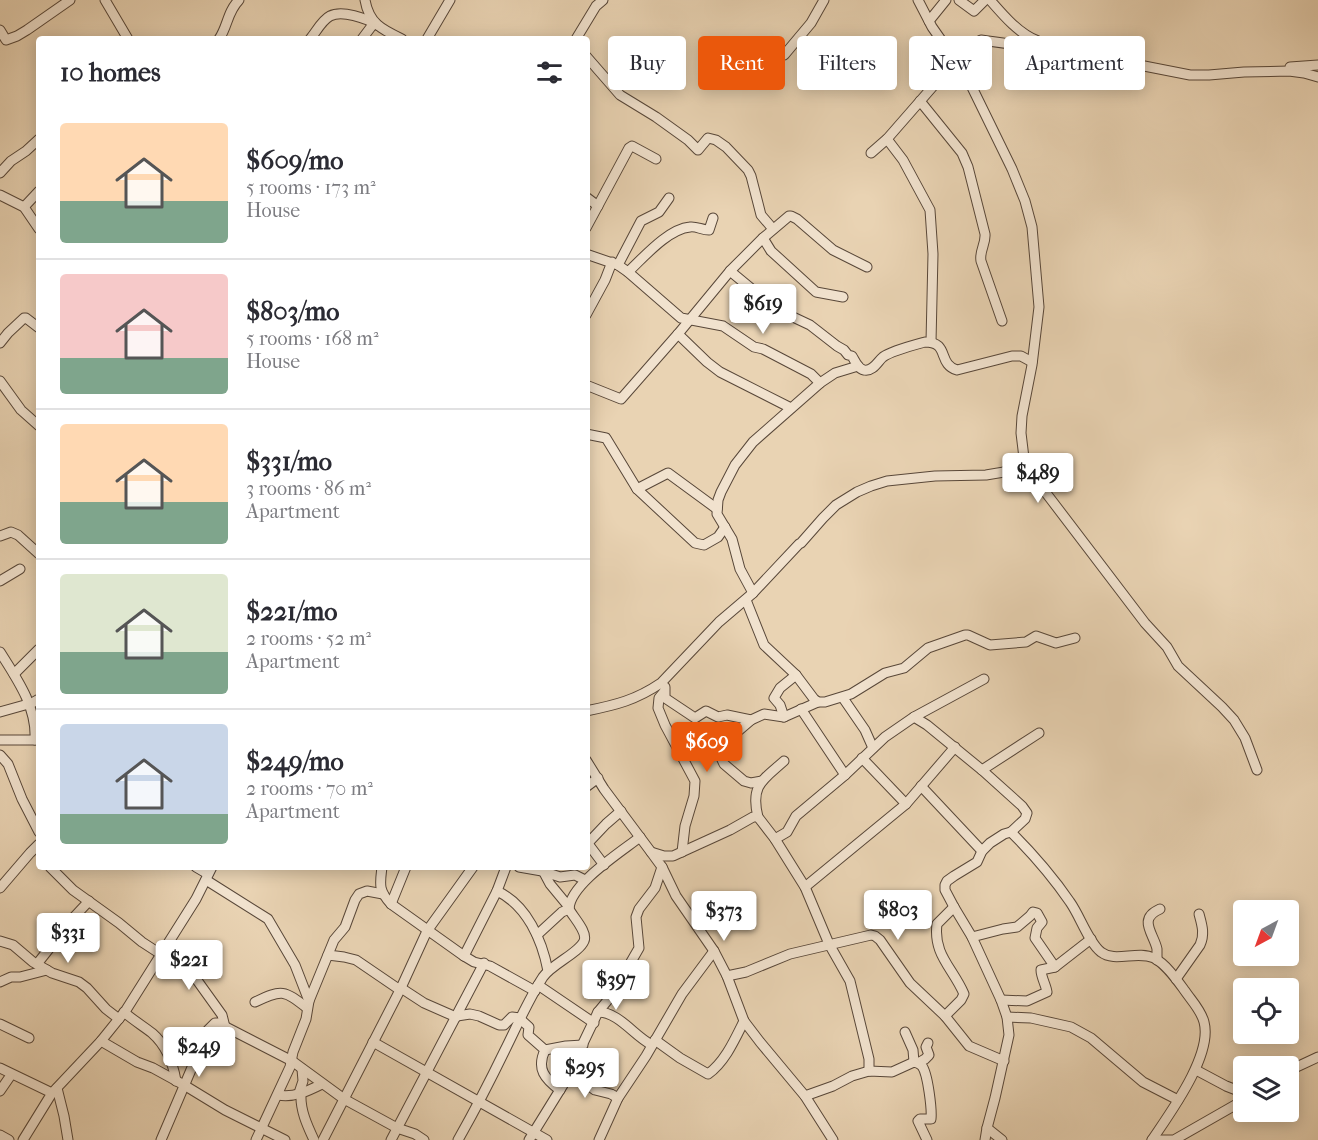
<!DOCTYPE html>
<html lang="en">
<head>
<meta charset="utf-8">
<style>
  :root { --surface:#fff; --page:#f7f7f7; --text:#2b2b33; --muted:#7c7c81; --line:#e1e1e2; --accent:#ea580c }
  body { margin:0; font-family:"IM FELL French Canon",serif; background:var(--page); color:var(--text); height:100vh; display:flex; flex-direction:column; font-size:22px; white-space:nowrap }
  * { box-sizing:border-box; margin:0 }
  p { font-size:20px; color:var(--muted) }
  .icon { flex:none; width:33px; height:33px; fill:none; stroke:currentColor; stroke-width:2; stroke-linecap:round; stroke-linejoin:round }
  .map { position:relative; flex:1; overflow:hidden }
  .details { position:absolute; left:36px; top:36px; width:554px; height:834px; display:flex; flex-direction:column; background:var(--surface); border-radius:6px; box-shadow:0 3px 15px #0003 }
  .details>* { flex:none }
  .guide { position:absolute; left:608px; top:36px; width:570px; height:54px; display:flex; gap:12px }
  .needle { width:39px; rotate:221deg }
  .buttons { position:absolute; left:1233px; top:900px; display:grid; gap:12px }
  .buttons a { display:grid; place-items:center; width:66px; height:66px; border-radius:6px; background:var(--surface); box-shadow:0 3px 15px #0003; font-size:30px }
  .price { position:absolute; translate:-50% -51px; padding:0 14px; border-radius:6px; background:#fff; color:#222; font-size:20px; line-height:39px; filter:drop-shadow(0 2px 3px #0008) }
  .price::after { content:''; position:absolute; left:50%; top:36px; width:18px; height:14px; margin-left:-9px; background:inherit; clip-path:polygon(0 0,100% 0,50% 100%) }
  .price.current { background:var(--accent); color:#fff }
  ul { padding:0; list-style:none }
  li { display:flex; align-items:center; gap:18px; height:150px; padding:0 24px }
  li+li { border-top:2px solid var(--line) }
  li span { display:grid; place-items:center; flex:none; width:168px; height:120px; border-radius:6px; color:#555 }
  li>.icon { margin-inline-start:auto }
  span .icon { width:72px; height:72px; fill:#fffc; stroke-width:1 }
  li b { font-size:26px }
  h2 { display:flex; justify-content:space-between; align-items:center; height:72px; padding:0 24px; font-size:26px }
  .tag { padding:0 21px; border-radius:6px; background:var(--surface); box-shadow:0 3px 15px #0003; font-size:21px; line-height:54px }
  .tag.current { background:var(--accent); color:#fff }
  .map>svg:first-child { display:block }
</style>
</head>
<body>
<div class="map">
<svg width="1318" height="1140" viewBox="0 0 1318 1140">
  <rect width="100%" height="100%" fill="#e9d3b3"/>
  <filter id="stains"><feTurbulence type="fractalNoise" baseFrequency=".00333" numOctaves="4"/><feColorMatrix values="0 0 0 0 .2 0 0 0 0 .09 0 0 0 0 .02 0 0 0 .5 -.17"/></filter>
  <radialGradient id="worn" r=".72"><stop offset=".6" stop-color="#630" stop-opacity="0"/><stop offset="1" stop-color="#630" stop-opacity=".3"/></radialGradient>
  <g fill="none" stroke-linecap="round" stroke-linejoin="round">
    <g stroke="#584739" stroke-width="11">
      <g id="minor">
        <path d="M105 0 128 39"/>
        <path d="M365 0C369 24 383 30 402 39"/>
        <path d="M918 0 932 27 967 77 1012 169 1025 201 1032 227 1039 307 1032 365 1022 416 1021 433 1024 458 1043 489 1145 623 1167 647 1178 666 1222 707 1234 720 1245 738 1257 770"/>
        <path d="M959 0 974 11 985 0"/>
        <path d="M990 0C1003 15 1019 34 1038 41 1045 43 1051 44 1058 45"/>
        <path d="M929 21 946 0"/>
        <path d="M0 30 6 40 17 36 27 30 70 0"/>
        <path d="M219 39C228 26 227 12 239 0"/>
        <path d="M310 39C316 32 322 20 330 16 342 10 366 18 377 25"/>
        <path d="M362 39 374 23"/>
        <path d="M427 39 450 0"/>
        <path d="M576 39 596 6 603 0"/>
        <path d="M769 55H784L785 54 811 23 824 0"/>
        <path d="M586 56 620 95 656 117 688 140 698 150 708 138 716 140 726 147 748 170 751 176 761 215 773 229"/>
        <path d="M1290 67 1318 65"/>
        <path d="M963 71C972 60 968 46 981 40L1083 54 1190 75H1209L1244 72 1289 71 1304 73 1318 77"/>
        <path d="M920 101 962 153 968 167 985 234C986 244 979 251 981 261L1002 321"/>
        <path d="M887 139 903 160 930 210 933 254 931 342"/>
        <path d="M871 153 887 139 956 60"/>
        <path d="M0 173 11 161 26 151 39 139"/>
        <path d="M0 195 24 207 39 229"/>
        <path d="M586 197 598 206"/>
        <path d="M24 207 39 191"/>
        <path d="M586 228 629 148 632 146 656 159"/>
        <path d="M763 238 771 251 816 292 843 297"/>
        <path d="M586 254 618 265 628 272 681 318 723 326 754 347 763 349 811 374 820 383"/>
        <path d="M618 265 641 221 659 212 669 198"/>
        <path d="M730 271 776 309 810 325 837 346 844 350 848 355 852 356C855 361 858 369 864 370 873 372 878 361 883 357 891 351 914 345 925 342 950 342 937 364 957 370L1012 356H1021L1032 362"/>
        <path d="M628 272C644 257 668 229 690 227 696 226 702 230 709 230L713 218"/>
        <path d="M586 315 605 280 612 262"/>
        <path d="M678 334 707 362 720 372 791 408"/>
        <path d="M0 343 8 333 24 318H26L39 328"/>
        <path d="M0 381 21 410 39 426"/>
        <path d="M586 385 621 399 678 334 730 271 763 238 789 216H791L797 219 833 250 867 267"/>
        <path d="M586 434 606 438 637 489 695 543 704 545 718 537 725 527"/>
        <path d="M637 489 668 473 717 509"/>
        <path d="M0 536 11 532 18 535 39 554"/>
        <path d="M0 581 20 569"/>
        <path d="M753 593 740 569 732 539 717 514 718 500 721 492 735 465 753 442 820 383 835 373 858 366"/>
        <path d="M746 600 764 645 796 675 814 699 818 702H825L851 694 885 673 904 668 928 648 965 635H968L990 645 1026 642 1036 636 1056 643 1075 638"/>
        <path d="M0 652C17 679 37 707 35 740"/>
        <path d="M14 674 39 649"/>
        <path d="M665 687V698L695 718 706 711 718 717 727 715 751 720"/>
        <path d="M664 692 659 698 658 708 665 725 695 781 694 796 685 826 682 852"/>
        <path d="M843 698 865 730 873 748"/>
        <path d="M801 709 845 775"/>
        <path d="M586 711C616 705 636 700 661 683L719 622 753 593 799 544 801 543 823 518 836 505 857 492 871 486 887 481 935 476 986 475 1004 472 1024 458"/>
        <path d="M0 712 32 703 39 699"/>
        <path d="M784 717 780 705 774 698 780 688 796 675"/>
        <path d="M914 717 927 725 982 770 1022 806 1027 813 1025 819 1011 832 1004 834 990 843 982 851 977 862 954 876 947 881 945 885V890L954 907 972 937 1001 1000 1007 1017 1009 1035 995 1098 987 1128 985 1140"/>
        <path d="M704 737 717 749 724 764 744 781 751 783 762 781"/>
        <path d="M0 740H39"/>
        <path d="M717 749 751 720 764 714 784 717 818 702"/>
        <path d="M0 755 8 764 22 799 39 832"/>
        <path d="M862 758 906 804"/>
        <path d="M586 760 604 789 651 852 662 867 676 896 714 951 727 976 744 1021 760 1042 805 1096 833 1140"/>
        <path d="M982 770 1039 733"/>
        <path d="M921 786 982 851"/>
        <path d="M586 787 598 778"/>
        <path d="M758 817C750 785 763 780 784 761"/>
        <path d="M1011 832C1033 854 1053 877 1070 902 1080 916 1089 943 1101 952 1115 963 1137 950 1154 958 1166 964 1177 980 1185 991 1191 1000 1201 1010 1204 1022 1213 1055 1170 1113 1152 1140"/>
        <path d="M775 839 787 832 796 816 845 775 885 737 914 717 984 679"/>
        <path d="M586 841 604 865"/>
        <path d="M588 843 606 824 621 811"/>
        <path d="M651 852 664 856H673L730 830 753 817H758L775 839 805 887 829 944 850 981 869 1059V1071"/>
        <path d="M50 867 73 890 119 923 142 942 162 955"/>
        <path d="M196 867 208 874"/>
        <path d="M382 867C380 884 378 890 391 904L464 956 474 962 490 966 535 991"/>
        <path d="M519 867 542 871 560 877 575 875 585 880"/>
        <path d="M542 869 550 884 569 907"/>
        <path d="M206 880 268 919 295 965 309 1001"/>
        <path d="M805 887 906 804 955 747"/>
        <path d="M0 888 30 853 39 844"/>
        <path d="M497 891C527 905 542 940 548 971"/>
        <path d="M391 904 406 867"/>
        <path d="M537 935 562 912 569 909"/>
        <path d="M972 937 1003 929 1017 927 1030 916 1033 912 1037 913 1042 922 1037 928 1035 938 1055 967"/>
        <path d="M0 941 13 945 33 962 52 973 79 982 87 988 106 1009 119 1019"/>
        <path d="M165 949 180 960 189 969 222 1015 225 1027"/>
        <path d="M328 955 344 957 356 960 400 990"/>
        <path d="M464 956 497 891 506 867"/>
        <path d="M1157 960C1157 957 1157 951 1157 949 1154 934 1137 919 1160 909"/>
        <path d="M37 964 75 916 89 901"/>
        <path d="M727 976 746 972 790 954 871 935 875 936 880 940 910 983 945 1016 969 1046 1004 1061"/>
        <path d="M1176 979 1200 945C1205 934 1202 925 1199 914"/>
        <path d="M0 982 11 977H20L47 970"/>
        <path d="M538 985 594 1023"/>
        <path d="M401 988 424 1003 456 1017"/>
        <path d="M1001 1000 1027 1001 1047 992C1046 985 1041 977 1041 970L1055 967 1091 939"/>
        <path d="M255 1002C282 989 284 990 307 1008"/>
        <path d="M124 1012C133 1020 143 1026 152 1033 167 1046 173 1063 176 1081"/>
        <path d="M598 1012C619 1012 634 1036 652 1045"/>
        <path d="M457 1016 470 1014 479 1016 499 1025H504L512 1017 520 1018"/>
        <path d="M945 1016 961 1000 964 994C953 968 933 955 937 924L954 907"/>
        <path d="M1007 1017 1031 1018 1071 1027 1091 1038 1143 1082 1178 1100"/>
        <path d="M520 1019 529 1027 528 1035 545 1050C536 1069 545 1079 560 1090"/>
        <path d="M0 1024 29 1038"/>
        <path d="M905 1032 913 1050 914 1062"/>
        <path d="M655 1040 680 1058 708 1074C725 1062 735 1039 744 1021"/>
        <path d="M101 1041 137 1062 153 1068 184 1085 225 1110 285 1140"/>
        <path d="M373 1042 547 1140"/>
        <path d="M545 1050 566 1046 583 1045"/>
        <path d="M918 1063 925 1059 929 1055 926 1047 928 1043"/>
        <path d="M0 1068 52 1093"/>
        <path d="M1196 1070 1226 1086 1244 1093"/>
        <path d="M569 1071 595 1090 611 1094 618 1098"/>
        <path d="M1288 1071 1318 1057"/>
        <path d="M57 1088 64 1116 68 1140"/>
        <path d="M0 1091 11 1075"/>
        <path d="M299 1093 303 1081 302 1069"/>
        <path d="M301 1093C300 1110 307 1125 314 1140"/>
        <path d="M278 1095C294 1098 308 1091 322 1084"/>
        <path d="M805 1096 833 1086 852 1076 869 1071 892 1072 914 1062C918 1063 919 1063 922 1066 928 1074 932 1110 931 1119H920L918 1121 927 1140"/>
        <path d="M987 1128 1002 1140"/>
        <path d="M0 1135 9 1140"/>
        <path d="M23 1140 52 1093 101 1041 126 1010 196 899 212 867"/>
        <path d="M161 1140 208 1030 215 1023H218L292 1061 344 1099 397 1128 415 1134 424 1140"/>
        <path d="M256 1140 290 1067 293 1052 306 1019 309 1001 334 940 345 927 355 900 359 894 367 891 383 894"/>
        <path d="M323 1140 400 990 427 931 473 867"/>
        <path d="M391 1140 484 963"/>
        <path d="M458 1140C475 1110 490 1081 505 1050 517 1026 528 1000 543 977 552 964 579 953 584 941 588 932 573 917 569 909 570 884 621 852 640 837"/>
        <path d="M529 1140 563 1085 598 1012 612 995 639 948 636 917 639 909 655 888 662 867"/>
        <path d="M599 1140 618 1098 646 1056 682 994 714 951"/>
        <path d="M1152 1140H1174L1244 1100"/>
      </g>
    </g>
    <use href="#minor" stroke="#f1e2ce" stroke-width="9"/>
  </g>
  <rect width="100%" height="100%" filter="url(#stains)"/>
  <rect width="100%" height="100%" fill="url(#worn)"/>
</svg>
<div class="buttons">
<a><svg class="needle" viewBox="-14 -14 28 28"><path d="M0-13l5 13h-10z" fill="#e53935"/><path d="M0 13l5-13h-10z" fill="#7c7c81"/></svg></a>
<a><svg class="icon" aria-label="locate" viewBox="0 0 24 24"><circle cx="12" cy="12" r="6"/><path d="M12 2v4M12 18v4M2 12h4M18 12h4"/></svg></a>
<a><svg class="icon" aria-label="layers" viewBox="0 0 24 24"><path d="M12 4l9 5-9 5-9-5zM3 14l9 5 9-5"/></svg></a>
</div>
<b class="price" style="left:763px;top:335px">$619</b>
<b class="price" style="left:1038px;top:504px">$489</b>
<b class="price current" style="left:707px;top:773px">$609</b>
<b class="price" style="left:898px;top:941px">$803</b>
<b class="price" style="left:724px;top:942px">$373</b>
<b class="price" style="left:68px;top:964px">$331</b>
<b class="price" style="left:189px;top:991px">$221</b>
<b class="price" style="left:616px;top:1011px">$397</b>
<b class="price" style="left:199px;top:1078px">$249</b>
<b class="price" style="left:585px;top:1099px">$295</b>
<div class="guide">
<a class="tag">Buy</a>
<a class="tag current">Rent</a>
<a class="tag">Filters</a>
<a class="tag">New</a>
<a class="tag">Apartment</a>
</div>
<section class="details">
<h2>10 homes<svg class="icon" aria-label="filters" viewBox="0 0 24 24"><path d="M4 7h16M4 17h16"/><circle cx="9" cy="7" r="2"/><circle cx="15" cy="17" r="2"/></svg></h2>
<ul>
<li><span style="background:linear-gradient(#ffd9b3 65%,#7fa58c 0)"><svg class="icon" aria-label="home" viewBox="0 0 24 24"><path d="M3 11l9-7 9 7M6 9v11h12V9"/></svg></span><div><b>$609/mo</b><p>5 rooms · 173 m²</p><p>House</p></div></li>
<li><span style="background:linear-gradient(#f6c9c9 70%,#7fa58c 0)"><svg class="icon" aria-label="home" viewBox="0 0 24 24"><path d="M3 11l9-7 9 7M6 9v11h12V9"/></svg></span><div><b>$803/mo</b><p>5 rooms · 168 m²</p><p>House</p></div></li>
<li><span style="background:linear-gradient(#ffd9b3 65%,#7fa58c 0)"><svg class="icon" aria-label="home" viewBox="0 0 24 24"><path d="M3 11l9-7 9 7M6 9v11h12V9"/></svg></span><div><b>$331/mo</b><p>3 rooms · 86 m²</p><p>Apartment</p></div></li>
<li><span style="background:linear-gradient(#dfe7d0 65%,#7fa58c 0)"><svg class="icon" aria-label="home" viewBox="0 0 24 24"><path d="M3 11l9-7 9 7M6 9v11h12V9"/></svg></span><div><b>$221/mo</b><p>2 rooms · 52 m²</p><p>Apartment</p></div></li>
<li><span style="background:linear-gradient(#c9d6e8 75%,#7fa58c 0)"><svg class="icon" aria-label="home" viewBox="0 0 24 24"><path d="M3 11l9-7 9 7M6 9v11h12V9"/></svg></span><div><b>$249/mo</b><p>2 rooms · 70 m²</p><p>Apartment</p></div></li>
</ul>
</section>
</div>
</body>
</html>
